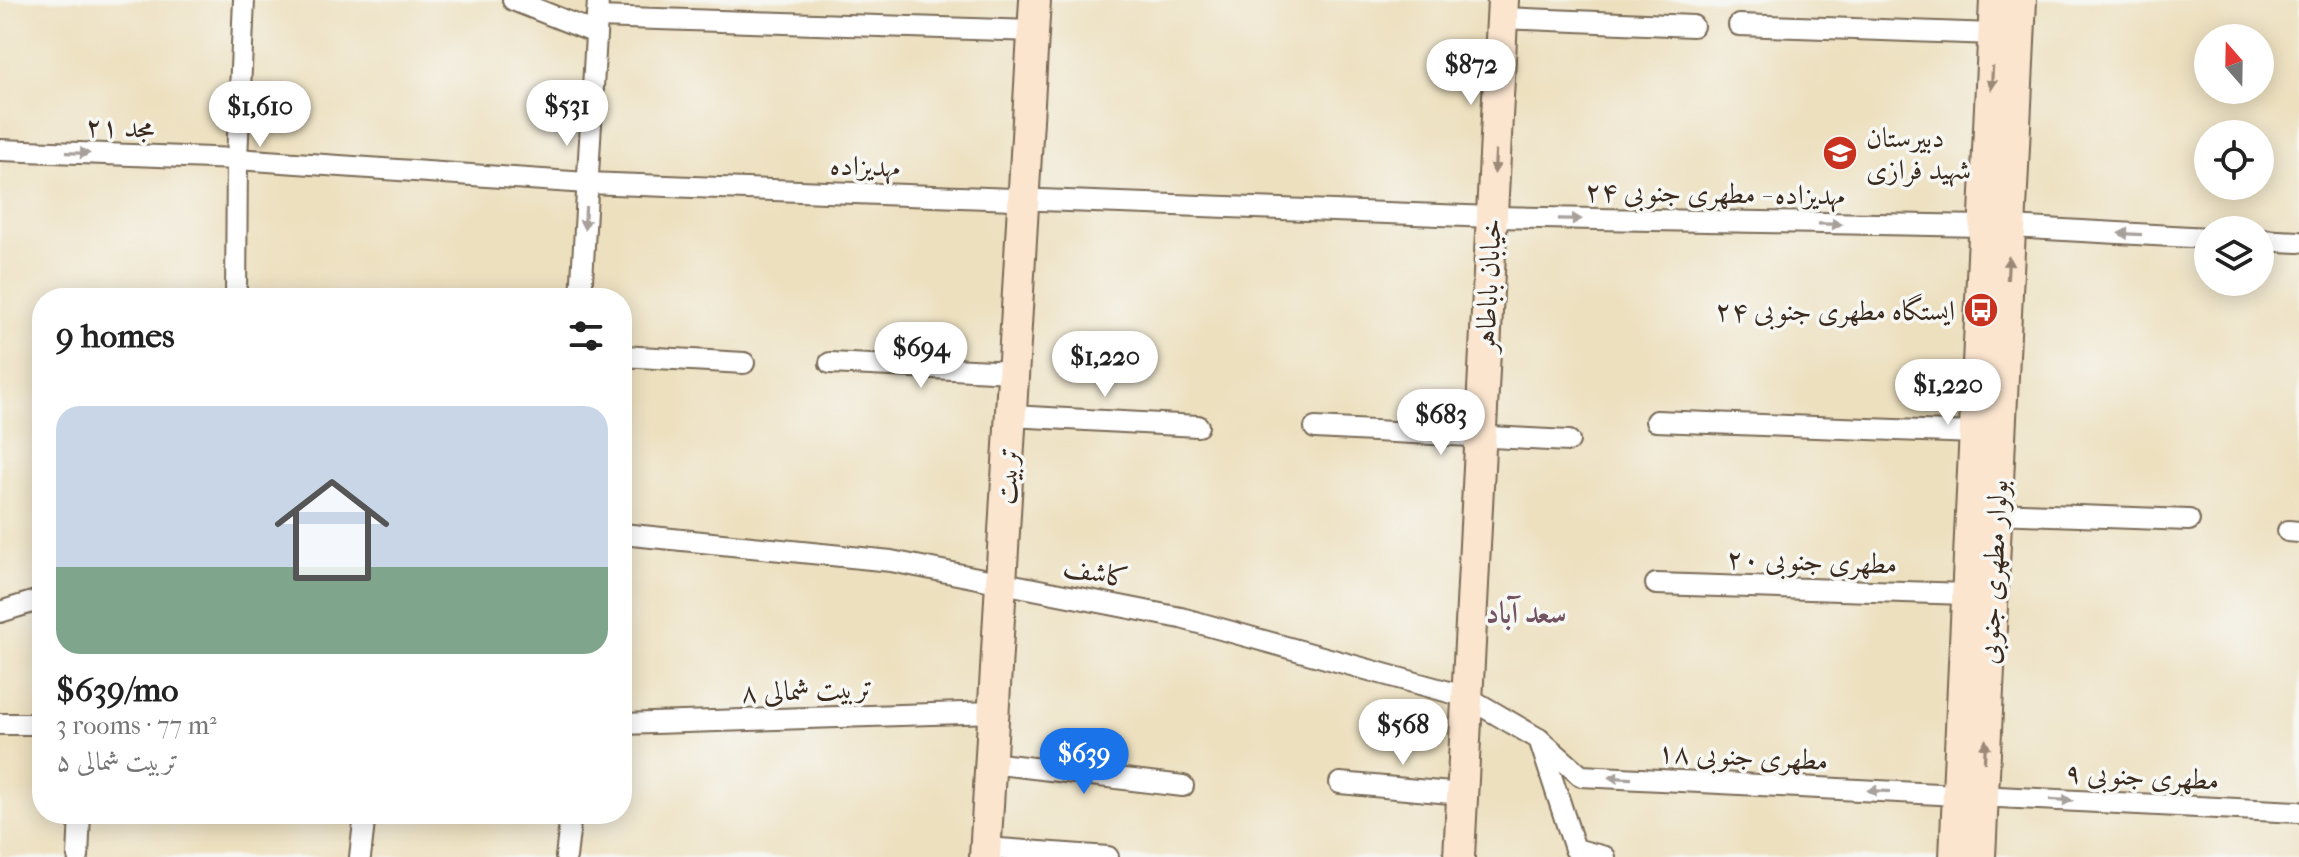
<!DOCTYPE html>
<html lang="en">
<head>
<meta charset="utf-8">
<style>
  :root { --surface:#fff; --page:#f2f2f2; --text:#222; --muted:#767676; --accent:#1a73e8 }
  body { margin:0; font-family:"IM FELL French Canon",Amiri,serif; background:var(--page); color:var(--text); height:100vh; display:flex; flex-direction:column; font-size:30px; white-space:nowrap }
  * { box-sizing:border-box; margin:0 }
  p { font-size:26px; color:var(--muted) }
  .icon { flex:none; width:44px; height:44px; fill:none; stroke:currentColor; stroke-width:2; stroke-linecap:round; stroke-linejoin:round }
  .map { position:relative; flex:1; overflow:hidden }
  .sheet { position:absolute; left:32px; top:288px; width:600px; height:536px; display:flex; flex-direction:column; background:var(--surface); border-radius:32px; box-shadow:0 4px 20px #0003 }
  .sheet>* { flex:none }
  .needle { width:52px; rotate:340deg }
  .buttons { position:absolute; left:2194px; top:24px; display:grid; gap:16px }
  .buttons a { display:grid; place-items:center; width:80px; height:80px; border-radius:50%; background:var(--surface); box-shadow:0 4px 20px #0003; font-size:40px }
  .price { position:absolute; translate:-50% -68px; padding:0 18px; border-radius:28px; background:#fff; color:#222; font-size:26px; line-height:52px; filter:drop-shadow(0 2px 4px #0008) }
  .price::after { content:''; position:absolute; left:50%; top:48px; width:24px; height:18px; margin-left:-12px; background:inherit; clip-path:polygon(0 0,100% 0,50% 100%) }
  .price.selected { background:var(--accent); color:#fff }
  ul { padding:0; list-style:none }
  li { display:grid; align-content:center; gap:16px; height:424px; padding:0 24px }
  li span { display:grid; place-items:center; height:248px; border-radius:24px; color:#555 }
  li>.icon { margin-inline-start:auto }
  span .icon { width:144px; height:144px; fill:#fffc; stroke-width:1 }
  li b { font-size:34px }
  h2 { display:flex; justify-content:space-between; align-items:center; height:96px; padding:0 24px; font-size:34px }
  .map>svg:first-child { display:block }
</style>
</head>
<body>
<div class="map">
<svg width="2299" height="857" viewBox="0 0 2299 857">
  <rect width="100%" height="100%" fill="#f6f6f2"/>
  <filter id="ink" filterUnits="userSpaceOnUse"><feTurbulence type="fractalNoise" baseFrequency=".0125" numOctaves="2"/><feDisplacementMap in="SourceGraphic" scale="16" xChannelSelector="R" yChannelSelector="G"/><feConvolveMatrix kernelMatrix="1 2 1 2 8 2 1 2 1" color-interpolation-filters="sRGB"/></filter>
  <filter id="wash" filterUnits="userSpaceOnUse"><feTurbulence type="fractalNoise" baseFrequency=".006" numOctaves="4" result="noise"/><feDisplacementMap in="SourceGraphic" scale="32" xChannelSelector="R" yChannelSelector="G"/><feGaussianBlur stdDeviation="1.8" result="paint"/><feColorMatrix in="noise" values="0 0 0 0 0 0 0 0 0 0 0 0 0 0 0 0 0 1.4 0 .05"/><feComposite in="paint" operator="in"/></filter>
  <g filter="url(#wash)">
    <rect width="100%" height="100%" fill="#ede0bf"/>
  </g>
  <g filter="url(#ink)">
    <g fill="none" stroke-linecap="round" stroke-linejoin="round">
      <g stroke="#796a56" stroke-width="24">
        <g id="street">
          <path d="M513 0 596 33"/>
          <path d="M597 17 1033 31"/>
          <path d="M1502 18 1693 26"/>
          <path d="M1739 25 1994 34"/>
          <path d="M0 150 237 159 587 183 1492 217 1985 226"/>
          <path d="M2010 227 2208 238"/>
          <path d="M2260 240 2299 242"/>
          <path d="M236 298 237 159 244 0"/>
          <path d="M581 298 598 0"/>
          <path d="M622 356 744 363"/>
          <path d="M830 363 1013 372"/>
          <path d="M1011 416 1198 426"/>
          <path d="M1656 421 1975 433"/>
          <path d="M1315 428 1569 441"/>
          <path d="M1996 513 2189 520"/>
          <path d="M2288 531 2299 532"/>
          <path d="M622 534 891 561 1181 618 1467 697 1539 739 1581 776 2299 812"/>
          <path d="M1656 584 1967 594"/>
          <path d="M0 612 42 599"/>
          <path d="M0 724H42"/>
          <path d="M622 724 994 712"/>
          <path d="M1539 739 1575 849 1605 857"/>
          <path d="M991 763 1183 786"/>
          <path d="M1340 783 1462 794"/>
          <path d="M986 848 1108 857"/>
          <path d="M78 857 80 814"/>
          <path d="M360 857 365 814"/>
          <path d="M566 857 571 814"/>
        </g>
      </g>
      <g stroke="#796a56" stroke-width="34">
        <g id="secondary">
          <path d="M985 857 1035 0"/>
          <path d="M1459 857 1503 0"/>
          <path d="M1955 857 1995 0"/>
          <path d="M1980 857 2021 0"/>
        </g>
      </g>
      <use href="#street" stroke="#fff" stroke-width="20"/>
      <use href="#secondary" stroke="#fbe5cf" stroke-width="30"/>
    </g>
    <defs><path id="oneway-solid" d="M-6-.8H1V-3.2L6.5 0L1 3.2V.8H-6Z" transform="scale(2)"/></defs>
    <g fill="#9b8876">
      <use href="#oneway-solid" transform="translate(1992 78) rotate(93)"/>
      <use href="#oneway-solid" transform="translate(1495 162) rotate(93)"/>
      <use href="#oneway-solid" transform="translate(2008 268) rotate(-87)"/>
      <use href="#oneway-solid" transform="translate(1985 751) rotate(-87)"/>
    </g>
    <g fill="#a79f9a">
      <use href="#oneway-solid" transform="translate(78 153) rotate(2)"/>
      <use href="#oneway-solid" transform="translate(585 218) rotate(93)"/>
      <use href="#oneway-solid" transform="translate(1570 219) rotate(1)"/>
      <use href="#oneway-solid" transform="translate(1830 224) rotate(1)"/>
      <use href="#oneway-solid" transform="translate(2130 234) rotate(-177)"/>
      <use href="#oneway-solid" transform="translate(1620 778) rotate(-177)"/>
      <use href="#oneway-solid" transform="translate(1879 791) rotate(-177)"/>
      <use href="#oneway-solid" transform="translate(2061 800) rotate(3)"/>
    </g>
  </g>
  <defs>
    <g id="school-disc" transform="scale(1.8)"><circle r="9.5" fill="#c8321e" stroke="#f6f6f2"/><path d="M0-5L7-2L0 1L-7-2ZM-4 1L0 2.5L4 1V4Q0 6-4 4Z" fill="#fff"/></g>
    <g id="bus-disc" transform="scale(1.8)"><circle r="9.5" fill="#c8321e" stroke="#f6f6f2"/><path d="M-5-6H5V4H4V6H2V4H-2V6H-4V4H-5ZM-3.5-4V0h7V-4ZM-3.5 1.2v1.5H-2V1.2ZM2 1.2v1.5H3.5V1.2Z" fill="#fff"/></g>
  </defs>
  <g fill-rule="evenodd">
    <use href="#school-disc" x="1840" y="153"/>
    <use href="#bus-disc" x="1981" y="310"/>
  </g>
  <g text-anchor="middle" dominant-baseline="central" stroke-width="7" stroke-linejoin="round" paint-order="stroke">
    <g font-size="28" fill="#3b2a1e" stroke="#f6f6f2">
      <text transform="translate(120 127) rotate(2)">مجد ۲۱</text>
      <text transform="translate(865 166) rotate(2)">مهدیزاده</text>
      <text transform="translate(1715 193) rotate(1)">مهدیزاده - مطهری جنوبی ۲۴</text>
      <text transform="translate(1488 285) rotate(-87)">خیابان باباطاهر</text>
      <text transform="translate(1007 476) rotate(-87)">تربیت</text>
      <text transform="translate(1812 561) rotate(2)">مطهری جنوبی ۲۰</text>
      <text transform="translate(1096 572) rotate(12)">کاشف</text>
      <text transform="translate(1993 572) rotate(-87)">بولوار مطهری جنوبی</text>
      <text transform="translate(807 690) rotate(-2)">تربیت شمالی ۸</text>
      <text transform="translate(1743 756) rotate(3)">مطهری جنوبی ۱۸</text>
      <text transform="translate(2142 776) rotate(3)">مطهری جنوبی ۹</text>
    </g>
    <g font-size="28" fill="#3b2a1e" stroke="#f6f6f2" text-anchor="start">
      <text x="1866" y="137">دبیرستان<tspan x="1866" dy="32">شهید فرازی</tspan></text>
      <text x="1955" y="310" text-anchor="end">ایستگاه مطهری جنوبی ۲۴</text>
    </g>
    <g font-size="30" font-weight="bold" fill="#735361" stroke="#f6f6f2">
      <text x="1526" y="613">سعد آباد</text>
    </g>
  </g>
</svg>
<div class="buttons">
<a><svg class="needle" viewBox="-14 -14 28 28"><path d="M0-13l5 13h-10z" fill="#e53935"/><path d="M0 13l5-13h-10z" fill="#767676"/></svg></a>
<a><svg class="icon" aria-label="locate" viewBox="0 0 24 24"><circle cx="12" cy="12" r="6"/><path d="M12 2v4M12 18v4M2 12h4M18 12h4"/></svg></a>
<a><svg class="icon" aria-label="layers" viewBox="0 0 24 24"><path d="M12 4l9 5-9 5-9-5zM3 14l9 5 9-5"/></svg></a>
</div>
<b class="price" style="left:1471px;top:107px">$872</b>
<b class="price" style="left:567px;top:148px">$531</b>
<b class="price" style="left:260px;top:149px">$1,610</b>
<b class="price" style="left:921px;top:390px">$694</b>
<b class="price" style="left:1105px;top:399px">$1,220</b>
<b class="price" style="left:1948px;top:427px">$1,220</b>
<b class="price" style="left:1441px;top:457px">$683</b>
<b class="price" style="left:1403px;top:767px">$568</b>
<b class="price selected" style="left:1084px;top:796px">$639</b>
<section class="sheet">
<h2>9 homes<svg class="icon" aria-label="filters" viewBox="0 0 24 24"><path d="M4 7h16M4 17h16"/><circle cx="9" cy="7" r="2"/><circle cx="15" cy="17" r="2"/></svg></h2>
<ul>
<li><span style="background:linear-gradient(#c9d6e8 65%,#7fa58c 0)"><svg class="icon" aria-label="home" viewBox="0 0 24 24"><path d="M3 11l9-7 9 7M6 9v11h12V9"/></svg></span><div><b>$639/mo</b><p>3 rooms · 77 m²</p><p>تربیت شمالی ۵</p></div></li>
</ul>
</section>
</div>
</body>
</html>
